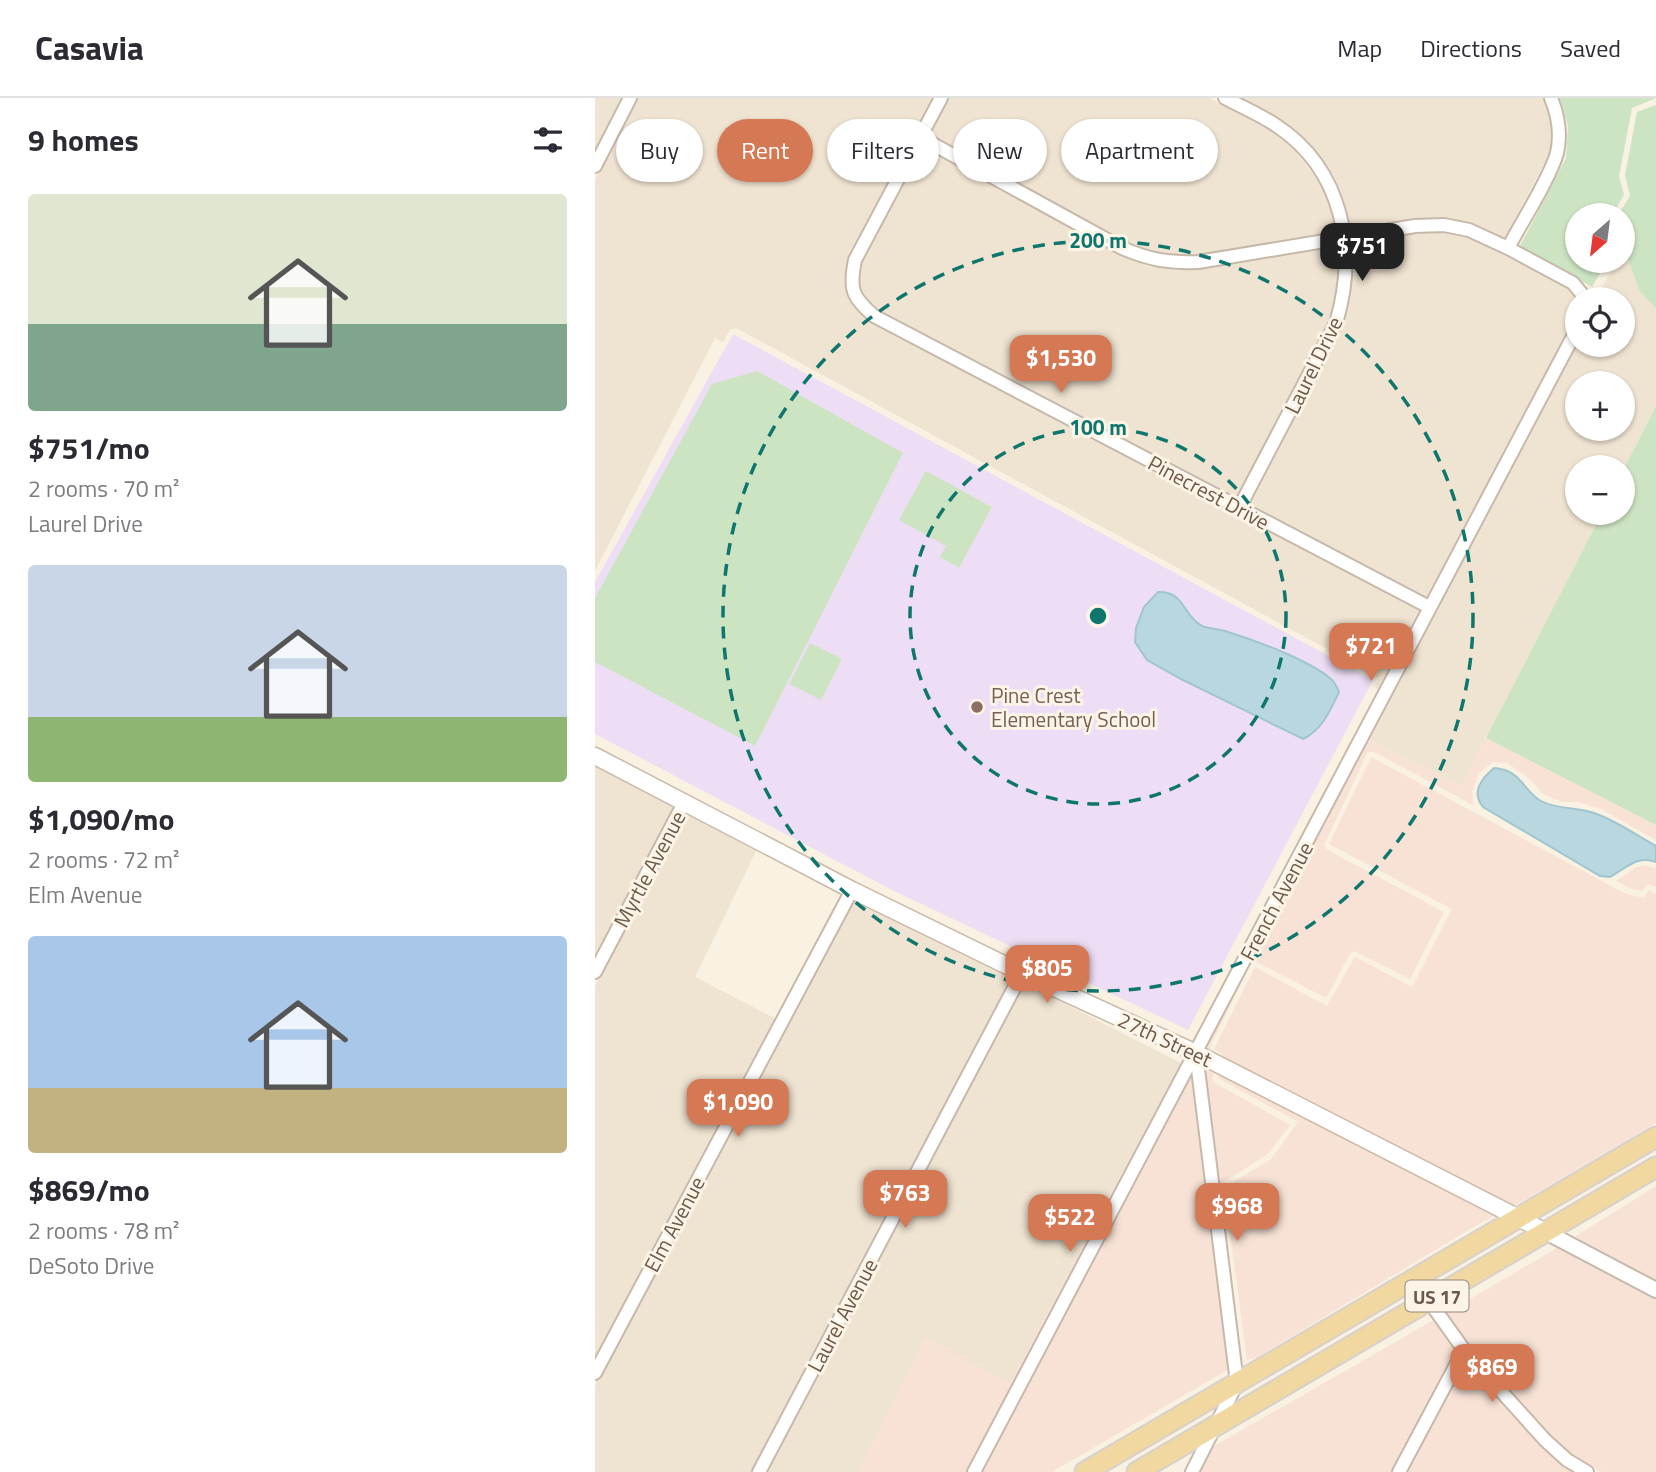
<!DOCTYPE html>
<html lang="en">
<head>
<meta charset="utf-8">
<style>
  :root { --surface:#fff; --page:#f2f2f3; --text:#2b2b33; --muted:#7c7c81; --line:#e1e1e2; --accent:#d57954 }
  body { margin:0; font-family:"Titillium Web",sans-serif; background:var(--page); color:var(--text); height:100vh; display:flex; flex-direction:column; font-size:26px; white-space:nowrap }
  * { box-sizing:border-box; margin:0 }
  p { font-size:23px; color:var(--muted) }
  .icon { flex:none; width:38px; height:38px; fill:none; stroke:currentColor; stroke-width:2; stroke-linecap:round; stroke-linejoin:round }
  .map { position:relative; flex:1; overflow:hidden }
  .drawer { display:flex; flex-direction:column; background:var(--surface); width:595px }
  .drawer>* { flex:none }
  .hud { position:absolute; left:21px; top:21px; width:665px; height:63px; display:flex; gap:14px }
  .needle { width:46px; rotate:208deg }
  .buttons { position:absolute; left:970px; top:105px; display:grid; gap:14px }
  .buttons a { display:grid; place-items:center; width:70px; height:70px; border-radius:50%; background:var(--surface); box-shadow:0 2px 5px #0004; font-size:35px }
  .price { position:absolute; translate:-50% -60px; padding:0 16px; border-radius:14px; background:var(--accent); color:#fff; font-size:23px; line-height:46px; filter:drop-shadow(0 2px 4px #0008) }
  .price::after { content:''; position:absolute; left:50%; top:42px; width:21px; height:16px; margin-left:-10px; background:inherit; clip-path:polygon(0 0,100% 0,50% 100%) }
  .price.current { background:#222; color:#fff }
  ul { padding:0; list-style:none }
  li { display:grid; align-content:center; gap:14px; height:371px; padding:0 28px }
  li span { display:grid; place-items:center; height:217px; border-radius:7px; color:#555 }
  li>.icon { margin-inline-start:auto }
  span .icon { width:126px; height:126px; fill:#fffc; stroke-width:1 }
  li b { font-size:30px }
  h2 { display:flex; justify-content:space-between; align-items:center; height:84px; padding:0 28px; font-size:30px }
  .tag { padding:0 24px; border-radius:32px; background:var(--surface); box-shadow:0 2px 5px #0004; font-size:24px; line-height:63px }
  .tag.current { background:var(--accent); color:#fff }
  header { display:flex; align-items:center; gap:42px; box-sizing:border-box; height:98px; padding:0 35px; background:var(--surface); border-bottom:2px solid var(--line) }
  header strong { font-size:33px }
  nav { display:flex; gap:38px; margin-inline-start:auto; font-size:24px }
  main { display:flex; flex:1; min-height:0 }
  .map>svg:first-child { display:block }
</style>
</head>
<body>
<header>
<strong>Casavia</strong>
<nav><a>Map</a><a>Directions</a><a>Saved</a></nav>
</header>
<main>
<section class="drawer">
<h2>9 homes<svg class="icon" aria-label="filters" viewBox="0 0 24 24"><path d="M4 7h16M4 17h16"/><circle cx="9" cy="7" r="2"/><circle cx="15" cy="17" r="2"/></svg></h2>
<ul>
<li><span style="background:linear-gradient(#dfe7d0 60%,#7fa58c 0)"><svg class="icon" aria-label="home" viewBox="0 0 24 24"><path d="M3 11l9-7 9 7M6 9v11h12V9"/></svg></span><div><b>$751/mo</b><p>2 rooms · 70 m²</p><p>Laurel Drive</p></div></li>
<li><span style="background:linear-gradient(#c9d6e8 70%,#8fb573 0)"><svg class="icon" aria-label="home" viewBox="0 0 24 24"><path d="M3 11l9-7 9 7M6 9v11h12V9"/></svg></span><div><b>$1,090/mo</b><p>2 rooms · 72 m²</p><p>Elm Avenue</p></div></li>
<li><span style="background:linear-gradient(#a9c7e8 70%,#c2b280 0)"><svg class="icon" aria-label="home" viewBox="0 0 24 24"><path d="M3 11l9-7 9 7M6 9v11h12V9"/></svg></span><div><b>$869/mo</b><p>2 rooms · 78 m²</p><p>DeSoto Drive</p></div></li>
</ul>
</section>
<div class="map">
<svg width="1061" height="1374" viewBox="0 0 1061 1374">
  <rect width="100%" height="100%" fill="#f9f1e1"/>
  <g fill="#efe3d1" fill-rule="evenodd">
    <path d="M0 0H28L0 54Z"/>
    <path d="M43 0H339L254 159 249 182 253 201 262 213 276 224 825 513 784 591 780 589 783 581 780 577 141 230 135 232 128 244 120 240 0 473V81Z"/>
    <path d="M353 0H614L678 34 700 53 727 87 736 108 742 133 604 157H578L555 154 531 143 334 36Z"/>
    <path d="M645 0H949L955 15 957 36 955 54 910 140 877 125 849 120 820 121 756 131 749 102 739 78 726 59 687 22Z"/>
    <path d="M327 49 550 168 577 172 604 171 744 147 742 199 735 222 642 400 283 212 272 202 265 192 263 180 266 165Z"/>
    <path d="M820 135H848L871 139 909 156 974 191 982 202 981 218 831 500 654 406 747 227 755 199 757 145Z"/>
    <path d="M1029 150 1044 192 1061 211V308L1027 374V369H982V415H1007L866 688 772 641 982 245V247H1027V201H1000L998 199 1001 200 1022 163H1027ZM982 285H1027V331H982Z"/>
    <path d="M0 667 80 708 0 860Z"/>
    <path d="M92 714 162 751 100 879 181 921 0 1261V888Z"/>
    <path d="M259 801 417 879 157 1374H0V1288Z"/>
    <path d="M429 885 586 965 415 1285 331 1240 262 1374H171Z"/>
  </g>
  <g fill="#f8e2d6">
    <path d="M891 640 1061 727V742L1006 711 984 704H966L948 696 935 681 912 665 898 664 884 675 877 694 878 707 779 654H773L729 747 731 751 849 814 815 881 759 853 755 856 731 900 660 863 655 867 613 953 610 951 772 641 866 688Z"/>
    <path d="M776 659 1031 796 1049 800 1054 792 1061 796V1025L931 1101 880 1128 661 1260 652 1262 629 1090 676 1061 703 1024 623 980 632 960 619 951 660 869 732 908 760 859 817 889 857 811 734 746Z"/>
    <path d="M1052 768 1061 771V789L1053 786 1047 793 1034 790 1021 783 1042 769Z"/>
    <path d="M590 958H592L372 1374H262L331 1240 415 1284Z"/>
    <path d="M609 967 620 973 617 981 620 985 695 1027 673 1056 624 1087Z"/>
    <path d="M597 976 634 1271 457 1374H386Z"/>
    <path d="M1061 1088V1183L978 1140Z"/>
    <path d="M964 1149 1061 1200V1374H1006L976 1356 955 1337 874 1246 851 1215Z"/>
    <path d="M839 1222 861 1253 797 1374H605L619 1348Z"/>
    <path d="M870 1264 946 1348 978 1374H812Z"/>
  </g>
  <path fill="#eedef5" d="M138 236 778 582 593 932 299 793 0 636V484Z"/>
  <g fill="#cde4c2">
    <path d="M965 0H1061L1037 10 1024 78 1029 97 1017 117H982V163H1012L997 189 925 148 971 60 973 28Z"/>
    <path d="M1061 7V211L1044 192 1029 150 1027 153V117H1023L1035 98 1030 77 1042 14Z"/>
    <path d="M162 273 308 355 160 648 0 564V500L117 286Z"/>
    <path d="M1061 308V727L891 640 1007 415H1027V374Z"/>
    <path d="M331 373 397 409 364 470 345 459 351 448 304 422Z"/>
    <path d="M215 545 247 561 226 602 194 586Z"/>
  </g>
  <g fill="#b9d7df" stroke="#a0c5d0" stroke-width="2">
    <path d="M563 494C590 493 587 517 607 528 614 531 626 531 633 534 662 543 714 562 736 581 740 584 742 590 744 594 735 613 727 632 708 641L586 581 552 562 540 544 541 530 549 509Z"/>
    <path d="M899 670C927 672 928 693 946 703 963 712 981 709 999 715 1020 722 1041 737 1061 748V764C1042 757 1031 770 1015 779L1005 778 888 709C876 694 886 681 899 670Z"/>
  </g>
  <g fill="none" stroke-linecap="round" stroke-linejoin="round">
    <g stroke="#c7b9aa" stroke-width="16">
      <g id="minor">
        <path d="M346 0 260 162C254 191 257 199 279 218L834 509"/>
        <path d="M630 0C647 9 666 17 682 28 748 72 763 152 741 225L644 410"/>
        <path d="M325 39 527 150C555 162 573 165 603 164L820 128 849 127 874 132 913 150 978 185 991 201"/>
        <path d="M0 68 35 0"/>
        <path d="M913 150C926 125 955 80 962 55 966 37 963 17 956 0"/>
        <path d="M0 874 89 705"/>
        <path d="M834 1203 869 1252 950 1342 972 1362 992 1374"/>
        <path d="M0 1275 257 792"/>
        <path d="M164 1374 427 875"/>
        <path d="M379 1374 982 231"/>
        <path d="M597 1374 642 1285 601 955"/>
        <path d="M804 1374 869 1252"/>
      </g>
    </g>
    <g stroke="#c7b9aa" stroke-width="18">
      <path id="tertiary" d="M951 1134 1061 1192"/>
    </g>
    <g stroke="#cbbaa8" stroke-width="19">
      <path id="secondary" d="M0 658 257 792 427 875 601 955 951 1134"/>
    </g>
    <g stroke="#d6d1cd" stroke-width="23">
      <g id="primary">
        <path d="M490 1374 1061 1039"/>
        <path d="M542 1374 1061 1069"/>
      </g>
    </g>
    <use href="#minor" stroke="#fff" stroke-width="12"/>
    <use href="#tertiary" stroke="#fff" stroke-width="14"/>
    <use href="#secondary" stroke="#fff" stroke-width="16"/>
    <use href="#primary" stroke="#f0d8a0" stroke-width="19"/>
  </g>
  <g fill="none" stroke="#0f766e" stroke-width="3.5" stroke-dasharray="12 9">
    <circle cx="503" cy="518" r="188"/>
    <circle cx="503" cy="518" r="375"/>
  </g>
  <circle fill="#8d6e63" stroke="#fcf5e7" stroke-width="2.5" cx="382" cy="609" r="7"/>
  <g text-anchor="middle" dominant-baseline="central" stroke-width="6" stroke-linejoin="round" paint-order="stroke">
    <rect fill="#fcf5e7" stroke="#98887a" stroke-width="2" x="810.5" y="1182.5" width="63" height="31" rx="5"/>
    <g font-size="19" font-weight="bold" fill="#6d594b">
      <text x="842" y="1198">US 17</text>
    </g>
    <g font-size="21" fill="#6d594b" stroke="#fcf5e7">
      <text transform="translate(718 267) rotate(-64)">Laurel Drive</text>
      <text transform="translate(614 394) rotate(28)">Pinecrest Drive</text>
      <text transform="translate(54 771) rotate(-62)">Myrtle Avenue</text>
      <text transform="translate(681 803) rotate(-62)">French Avenue</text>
      <text transform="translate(570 941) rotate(25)">27th Street</text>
      <text transform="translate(79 1126) rotate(-62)">Elm Avenue</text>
      <text transform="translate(247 1217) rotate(-62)">Laurel Avenue</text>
    </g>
    <g font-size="21" fill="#785e54" stroke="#fcf5e7" text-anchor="start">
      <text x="396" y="597">Pine Crest<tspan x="396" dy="24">Elementary School</tspan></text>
    </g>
  </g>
  <circle cx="503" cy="518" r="10" fill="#0f766e" stroke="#fcf5e7" stroke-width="3.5"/>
  <g font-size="21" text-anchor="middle" font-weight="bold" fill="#0f766e" stroke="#fcf5e7" stroke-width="6" stroke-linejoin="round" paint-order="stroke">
    <text x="503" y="150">200 m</text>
    <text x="503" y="337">100 m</text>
  </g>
</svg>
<div class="buttons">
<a><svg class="needle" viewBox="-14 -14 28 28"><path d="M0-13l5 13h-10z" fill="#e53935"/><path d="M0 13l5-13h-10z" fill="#7c7c81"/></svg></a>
<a><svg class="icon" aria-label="locate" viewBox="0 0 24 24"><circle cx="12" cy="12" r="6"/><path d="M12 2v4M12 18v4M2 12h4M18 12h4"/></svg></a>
<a>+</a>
<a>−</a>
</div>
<b class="price current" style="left:767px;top:185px">$751</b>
<b class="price" style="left:466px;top:297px">$1,530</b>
<b class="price" style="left:776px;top:585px">$721</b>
<b class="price" style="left:452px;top:907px">$805</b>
<b class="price" style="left:143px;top:1041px">$1,090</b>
<b class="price" style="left:310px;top:1132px">$763</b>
<b class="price" style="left:642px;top:1145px">$968</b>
<b class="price" style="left:475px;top:1156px">$522</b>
<b class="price" style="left:897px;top:1306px">$869</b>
<div class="hud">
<a class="tag">Buy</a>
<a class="tag current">Rent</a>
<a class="tag">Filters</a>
<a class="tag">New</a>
<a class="tag">Apartment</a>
</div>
</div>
</main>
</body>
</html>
